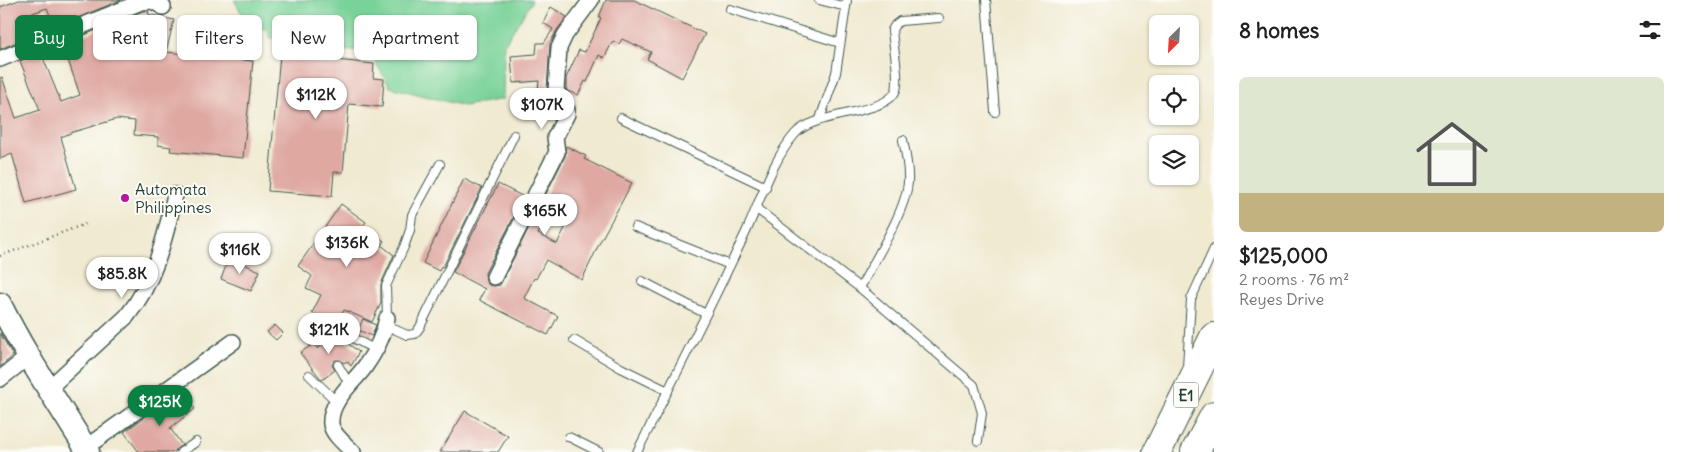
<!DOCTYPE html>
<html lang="en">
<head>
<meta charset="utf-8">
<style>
  :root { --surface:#fff; --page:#f2f2f2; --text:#202124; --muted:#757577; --line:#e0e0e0; --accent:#0b8043 }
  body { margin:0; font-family:Delius,sans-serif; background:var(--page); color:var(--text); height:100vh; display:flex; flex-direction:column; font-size:19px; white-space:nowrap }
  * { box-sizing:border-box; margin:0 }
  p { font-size:16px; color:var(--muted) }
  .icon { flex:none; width:28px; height:28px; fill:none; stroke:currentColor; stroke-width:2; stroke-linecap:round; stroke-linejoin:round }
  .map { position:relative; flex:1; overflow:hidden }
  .panel { display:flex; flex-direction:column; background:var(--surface); width:475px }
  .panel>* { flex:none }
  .guide { position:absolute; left:15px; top:15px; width:475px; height:45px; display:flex; gap:10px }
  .needle { width:32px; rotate:204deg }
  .fabs { position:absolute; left:1149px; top:15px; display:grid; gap:10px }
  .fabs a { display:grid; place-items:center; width:50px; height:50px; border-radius:8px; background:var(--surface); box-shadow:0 1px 4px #0004; font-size:25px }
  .price { position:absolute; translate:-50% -42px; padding:0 11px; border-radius:18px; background:#fff; color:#222; font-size:16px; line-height:32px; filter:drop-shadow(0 1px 2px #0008) }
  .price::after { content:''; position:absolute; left:50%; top:30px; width:15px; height:11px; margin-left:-8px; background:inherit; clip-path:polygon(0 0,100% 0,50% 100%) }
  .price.active { background:var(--accent); color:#fff }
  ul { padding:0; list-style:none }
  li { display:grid; align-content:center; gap:10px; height:265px; padding:0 25px }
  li+li { border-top:1px solid var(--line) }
  li span { display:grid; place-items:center; height:155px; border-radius:8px; color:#555 }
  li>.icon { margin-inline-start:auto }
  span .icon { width:90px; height:90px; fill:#fffc; stroke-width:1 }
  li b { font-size:21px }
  h2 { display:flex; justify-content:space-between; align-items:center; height:60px; padding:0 25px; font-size:21px }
  .tag { padding:0 18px; border-radius:8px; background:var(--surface); box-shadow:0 1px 4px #0004; font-size:18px; line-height:45px }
  .tag.active { background:var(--accent); color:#fff }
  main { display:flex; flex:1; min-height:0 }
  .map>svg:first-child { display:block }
</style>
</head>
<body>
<main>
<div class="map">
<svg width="1214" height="452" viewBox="0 0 1214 452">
  <rect width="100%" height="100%" fill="#fdfcf7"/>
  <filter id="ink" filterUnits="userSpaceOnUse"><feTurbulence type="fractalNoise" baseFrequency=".02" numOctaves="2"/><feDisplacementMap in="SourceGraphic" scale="10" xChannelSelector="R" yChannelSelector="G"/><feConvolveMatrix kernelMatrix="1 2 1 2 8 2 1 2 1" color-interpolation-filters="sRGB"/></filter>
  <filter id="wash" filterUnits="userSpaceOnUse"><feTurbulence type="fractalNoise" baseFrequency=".0096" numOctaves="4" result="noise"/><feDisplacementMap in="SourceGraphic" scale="20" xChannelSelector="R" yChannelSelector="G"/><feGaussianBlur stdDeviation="1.12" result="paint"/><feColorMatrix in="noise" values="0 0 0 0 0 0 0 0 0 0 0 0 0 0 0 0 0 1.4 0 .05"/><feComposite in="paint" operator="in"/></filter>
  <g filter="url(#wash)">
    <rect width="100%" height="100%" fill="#f0ead1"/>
    <path fill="#79d298" stroke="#4c8866" d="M234 0H532V1L504 45 503 99 464 106 390 87 368 50 287 52 286 38H269L268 29 250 28Z"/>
    <g id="blocks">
      <g fill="#dfa9a2" fill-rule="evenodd">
        <path d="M19 0H121L55 27 47 8 16 19 24 39 0 49V7Z"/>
        <path d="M606 0H634L705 34 682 78 647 59 651 52 622 39 619 44 613 41 604 58 599 55 587 82 585 81 578 95 567 91 566 88V78L579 50 585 52 601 18 599 17Z"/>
        <path d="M551 7 567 17 557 30 550 44 547 90H538L539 81 513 83 511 56 536 54 537 43H544L553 29 543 23Z"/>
        <path d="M143 11H149L148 14 174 20 166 52 253 61 243 158 170 151 171 147 158 145V137L134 135 135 121 117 119 73 132 61 137 76 189 26 203 12 154 0 159V78L2 77 16 118 40 110 20 61 31 56 41 53 61 102 80 95 66 54H68L65 43Z"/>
        <path d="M280 54 374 64 373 78 384 79 382 107 349 104 343 172H334L332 196 268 191Z"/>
        <path d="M566 146 586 156 584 159 632 183 601 240 582 280 546 260 536 279 534 278 524 298 558 316 548 335 479 300 485 289 453 272 498 184 524 197 485 273 486 282 489 285 494 286 500 285 565 156ZM550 212 568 222 557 244 538 234Z"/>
        <path d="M464 179 482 188 443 267 441 266 439 271 423 263Z"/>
        <path d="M341 204 366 222 363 226 384 241 381 245 394 255 381 284V303L372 322 344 310 336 325 312 313 321 295 306 288 312 276 298 266Z"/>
        <path d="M229 258 260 271 251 291 221 279Z"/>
        <path d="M363 319 376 325 372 336 358 330Z"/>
        <path d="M275 325 283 333 276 340 267 332Z"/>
        <path d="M332 331 359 352 351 366 347 361 344 363 340 360H335L332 365 335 370 322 380 300 353 313 344 318 349Z"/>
        <path d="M0 333 13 356 0 367Z"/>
        <path d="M181 391 195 409 170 428 182 445 176 449 175 452H139L124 432Z"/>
        <path d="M465 411 508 436 498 452H440Z"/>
      </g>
    </g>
  </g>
  <g filter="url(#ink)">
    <use href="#blocks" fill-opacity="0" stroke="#3e574c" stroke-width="1"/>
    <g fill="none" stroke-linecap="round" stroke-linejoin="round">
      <g stroke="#3e574c" stroke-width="10">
        <g id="lane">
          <path d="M819 0 846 7"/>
          <path d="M986 0 995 112"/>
          <path d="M730 9 840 43"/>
          <path d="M621 118 766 187"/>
          <path d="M820 119 836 73 847 0"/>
          <path d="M757 209 860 288 974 385 982 413 978 441"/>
          <path d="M635 227 730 265"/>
          <path d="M642 281 706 314"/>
          <path d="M860 288C874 261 906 211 908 182 909 168 906 154 903 140"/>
          <path d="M387 318 386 286 404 247 410 230 412 215 440 164"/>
          <path d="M385 325 407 335 415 334 420 327 514 135"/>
          <path d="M349 336 374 349"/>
          <path d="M574 340 621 368 668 391"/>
          <path d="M338 365 350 385"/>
          <path d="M1187 367 1191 299 1214 249"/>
          <path d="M309 375 337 402"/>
          <path d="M569 437 599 452"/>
          <path d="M181 452 196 442"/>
          <path d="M637 452C674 379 711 306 746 232 760 201 773 159 795 134 815 111 888 115 896 90 900 78 893 45 892 30L895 25 900 21 939 18"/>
        </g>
      </g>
      <g stroke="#3e574c" stroke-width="18">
        <g id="street">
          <path d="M0 59 141 2 153 1 163 7"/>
          <path d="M494 277 557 152 555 137 567 114V110L556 90 559 48 565 35 591 0"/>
          <path d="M0 379 28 357"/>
          <path d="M49 388 127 316C155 282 165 237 175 195"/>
          <path d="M85 448 233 342"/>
          <path d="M353 452C346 445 332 434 331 424 329 402 352 384 364 368 374 354 384 335 387 318"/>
        </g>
      </g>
      <g stroke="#3e574c" stroke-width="25">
        <path id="secondary" d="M0 304C25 355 58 403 88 452"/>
      </g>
      <g stroke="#3e574c" stroke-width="30">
        <g id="highway">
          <path d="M1157 452 1214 337"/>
          <path d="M1195 452 1214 416"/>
        </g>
      </g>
      <path stroke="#3e574c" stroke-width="2.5" stroke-dasharray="1 4" stroke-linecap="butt" d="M0 256 85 224"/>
      <use href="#lane" stroke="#fff" stroke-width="8"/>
      <use href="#street" stroke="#fff" stroke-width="15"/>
      <use href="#secondary" stroke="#fff" stroke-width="22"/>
      <use href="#highway" stroke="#fff" stroke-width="28"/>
    </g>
  </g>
  <circle fill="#b5179e" stroke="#fdfcf7" stroke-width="2" cx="125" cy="198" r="5"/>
  <g text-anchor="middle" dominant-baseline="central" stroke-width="4" stroke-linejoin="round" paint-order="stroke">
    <rect fill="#fdfcf7" stroke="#62766e" stroke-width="1" x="1173.5" y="382.5" width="25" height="25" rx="4"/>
    <g font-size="15" font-weight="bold" fill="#1f3d34">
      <text x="1186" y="395">E1</text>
    </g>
    <g font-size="16" fill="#1f3d34" stroke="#fdfcf7" text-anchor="start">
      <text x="135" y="189">Automata<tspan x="135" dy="18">Philippines</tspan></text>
    </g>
  </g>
</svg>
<div class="fabs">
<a><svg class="needle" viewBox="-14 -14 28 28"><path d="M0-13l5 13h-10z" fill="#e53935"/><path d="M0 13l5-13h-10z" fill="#757577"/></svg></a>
<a><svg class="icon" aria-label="locate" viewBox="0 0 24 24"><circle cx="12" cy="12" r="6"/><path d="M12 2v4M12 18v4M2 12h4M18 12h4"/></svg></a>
<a><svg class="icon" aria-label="layers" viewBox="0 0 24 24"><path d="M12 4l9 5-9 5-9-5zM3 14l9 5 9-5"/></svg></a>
</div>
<b class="price" style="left:316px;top:120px">$112K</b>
<b class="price" style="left:542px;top:130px">$107K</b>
<b class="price" style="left:545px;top:236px">$165K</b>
<b class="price" style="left:347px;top:268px">$136K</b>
<b class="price" style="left:240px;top:275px">$116K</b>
<b class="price" style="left:122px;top:299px">$85.8K</b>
<b class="price" style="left:329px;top:355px">$121K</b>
<b class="price active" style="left:160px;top:427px">$125K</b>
<div class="guide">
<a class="tag active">Buy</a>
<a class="tag">Rent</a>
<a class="tag">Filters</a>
<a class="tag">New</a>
<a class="tag">Apartment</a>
</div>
</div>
<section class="panel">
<h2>8 homes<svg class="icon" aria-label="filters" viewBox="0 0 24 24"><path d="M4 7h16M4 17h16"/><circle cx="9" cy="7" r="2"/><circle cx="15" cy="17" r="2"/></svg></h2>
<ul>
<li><span style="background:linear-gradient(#dfe7d0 75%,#c2b280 0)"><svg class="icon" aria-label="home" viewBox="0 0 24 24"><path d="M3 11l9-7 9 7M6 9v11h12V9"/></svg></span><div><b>$125,000</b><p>2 rooms · 76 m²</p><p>Reyes Drive</p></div></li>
</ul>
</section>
</main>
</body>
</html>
